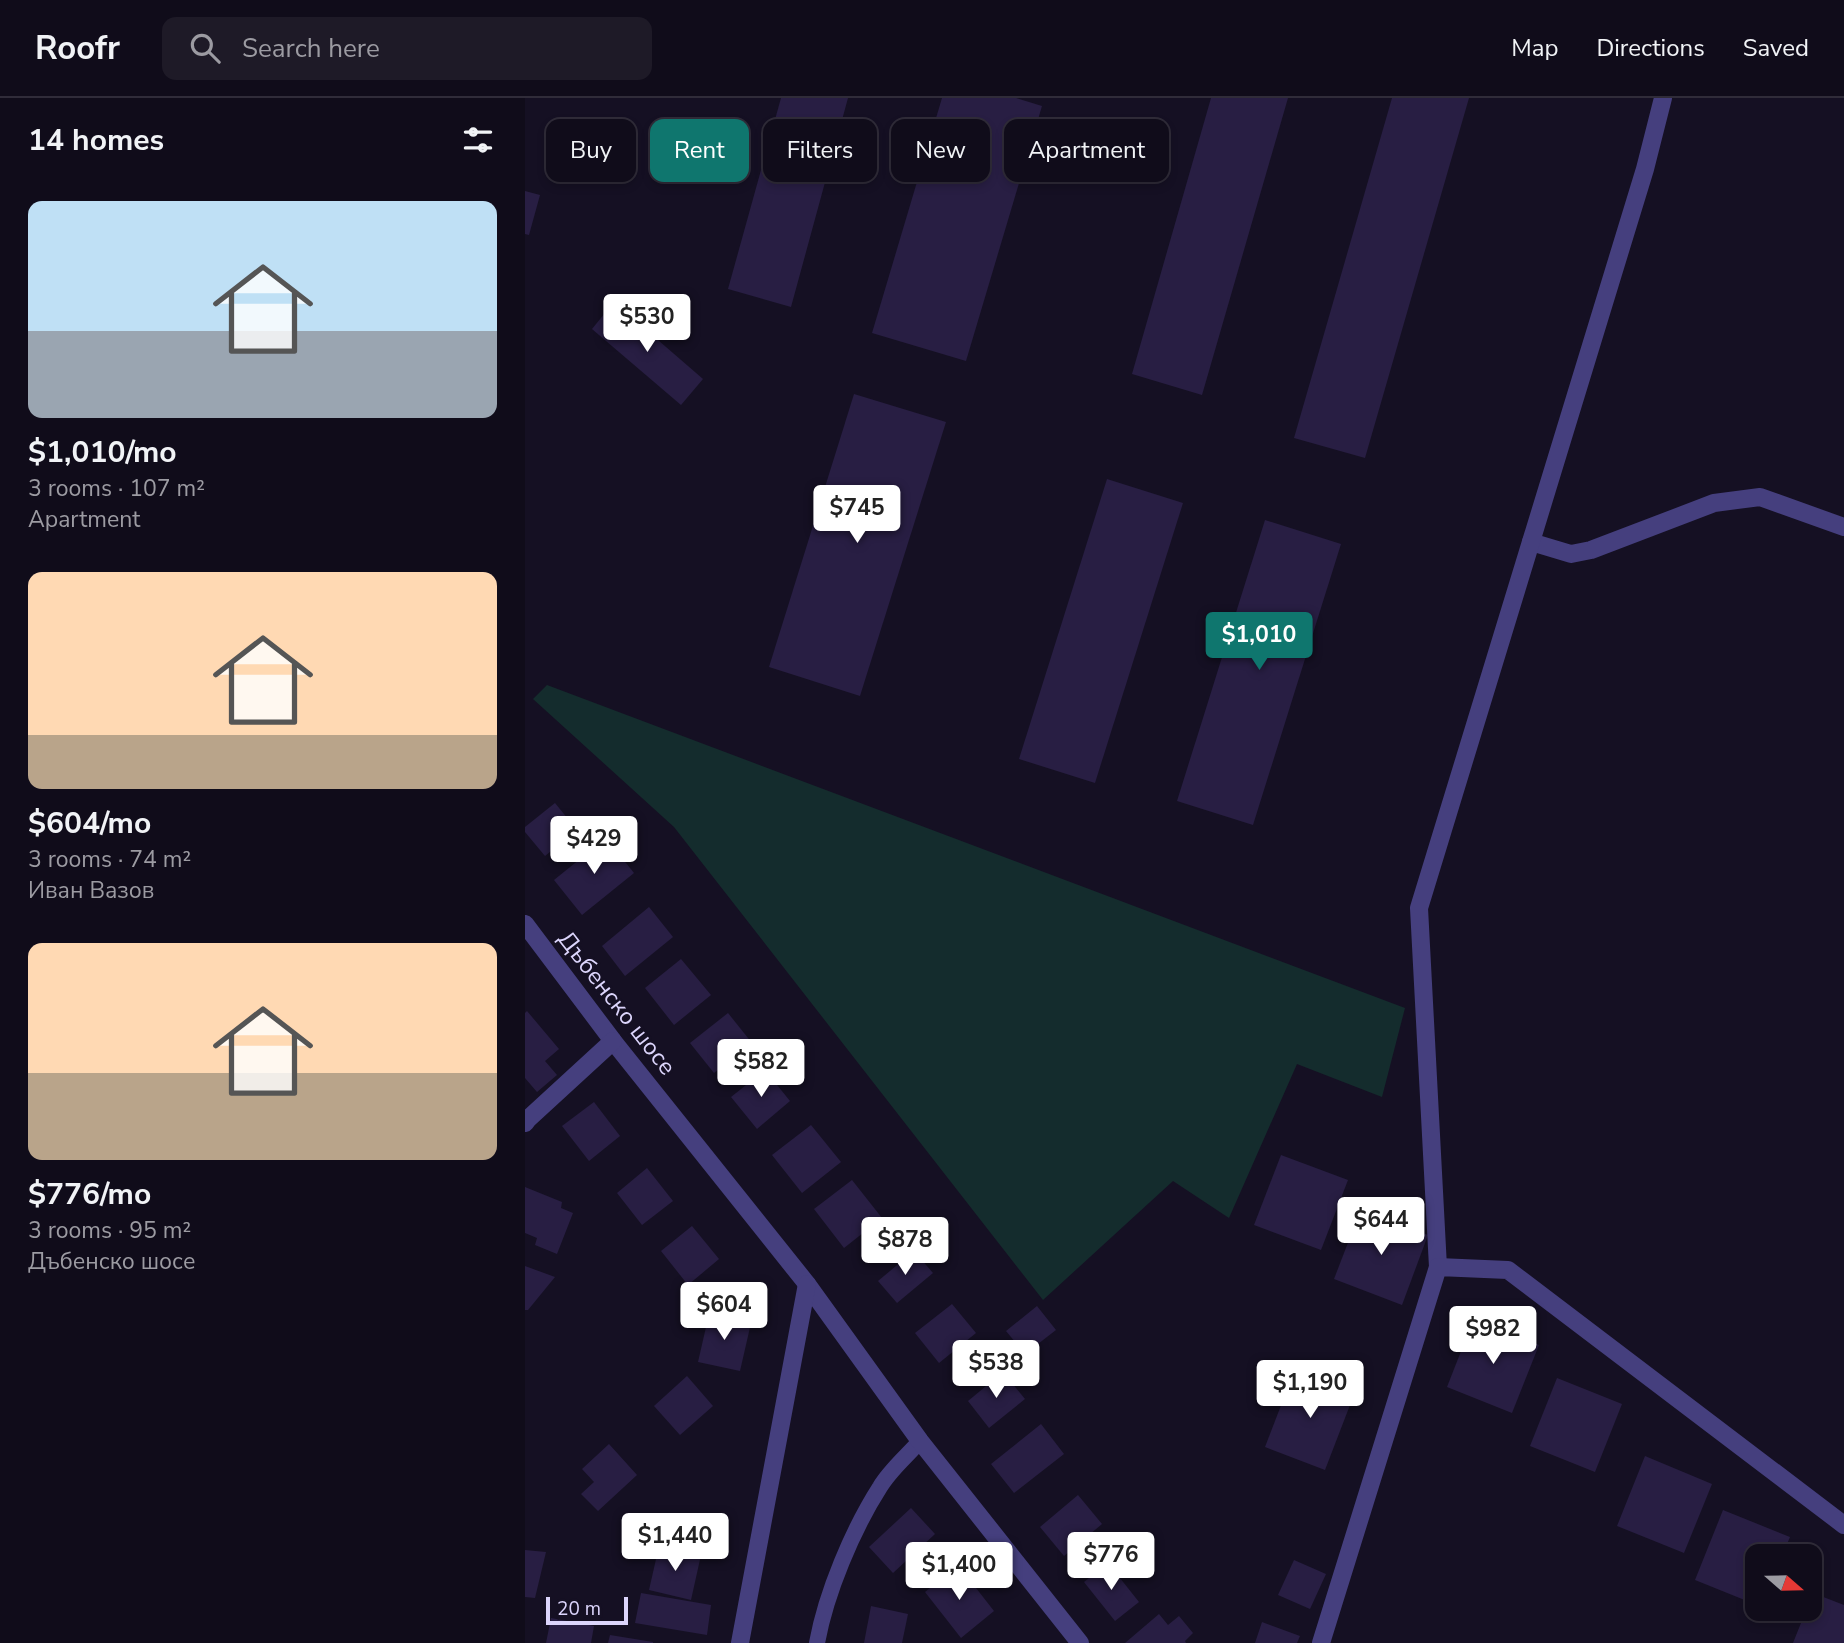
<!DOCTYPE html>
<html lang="en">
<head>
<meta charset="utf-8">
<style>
  :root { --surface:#100c1a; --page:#1e1a27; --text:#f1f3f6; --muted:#9c9ba2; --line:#302c39; --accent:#0f766e }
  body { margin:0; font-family:"Nunito Sans",sans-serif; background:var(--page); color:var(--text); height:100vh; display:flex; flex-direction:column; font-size:26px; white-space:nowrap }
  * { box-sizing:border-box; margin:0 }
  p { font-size:23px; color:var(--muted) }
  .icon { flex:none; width:38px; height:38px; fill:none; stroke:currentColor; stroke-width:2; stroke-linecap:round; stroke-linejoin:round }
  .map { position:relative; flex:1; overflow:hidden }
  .panel { display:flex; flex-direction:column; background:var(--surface); width:525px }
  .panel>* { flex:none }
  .guide { position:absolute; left:21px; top:21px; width:665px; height:63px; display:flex; gap:14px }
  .needle { width:46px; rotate:110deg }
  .tools { position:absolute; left:1220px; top:1446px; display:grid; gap:14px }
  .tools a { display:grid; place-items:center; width:77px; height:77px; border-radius:14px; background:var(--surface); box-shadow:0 4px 10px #0003,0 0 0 2px var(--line); font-size:35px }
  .scale { position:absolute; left:21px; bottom:18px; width:82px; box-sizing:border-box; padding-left:7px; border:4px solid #dcd5fc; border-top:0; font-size:19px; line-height:24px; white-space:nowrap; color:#dcd5fc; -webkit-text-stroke:5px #151023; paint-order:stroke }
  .price { position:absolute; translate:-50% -60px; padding:0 16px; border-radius:7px; background:#fff; color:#222; font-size:23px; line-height:46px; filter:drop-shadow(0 2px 4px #0008) }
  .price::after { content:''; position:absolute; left:50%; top:42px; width:21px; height:16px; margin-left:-10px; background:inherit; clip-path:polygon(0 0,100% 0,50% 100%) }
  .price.current { background:var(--accent); color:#fff }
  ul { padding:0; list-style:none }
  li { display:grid; align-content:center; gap:14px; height:371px; padding:0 28px }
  li span { display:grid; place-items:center; height:217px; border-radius:14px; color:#555 }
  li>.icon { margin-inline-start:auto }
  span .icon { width:126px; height:126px; fill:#fffc; stroke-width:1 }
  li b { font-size:30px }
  h2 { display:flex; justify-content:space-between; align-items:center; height:84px; padding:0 28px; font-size:30px }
  .pill { padding:0 24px; border-radius:14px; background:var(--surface); box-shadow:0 4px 10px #0003,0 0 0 2px var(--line); font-size:24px; line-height:63px }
  .pill.current { background:var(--accent); color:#fff }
  header { display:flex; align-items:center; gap:42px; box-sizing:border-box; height:98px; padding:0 35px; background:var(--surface); border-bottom:2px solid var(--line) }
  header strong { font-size:33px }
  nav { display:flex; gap:38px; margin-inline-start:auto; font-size:24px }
  .search { width:490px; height:63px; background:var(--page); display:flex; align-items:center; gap:18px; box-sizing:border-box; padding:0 24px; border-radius:14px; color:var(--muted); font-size:26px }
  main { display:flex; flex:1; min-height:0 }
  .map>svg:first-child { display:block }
</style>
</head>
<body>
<header>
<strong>Roofr</strong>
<div class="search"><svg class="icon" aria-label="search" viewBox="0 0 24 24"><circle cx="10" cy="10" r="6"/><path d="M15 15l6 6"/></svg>Search here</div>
<nav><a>Map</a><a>Directions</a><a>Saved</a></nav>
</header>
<main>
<section class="panel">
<h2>14 homes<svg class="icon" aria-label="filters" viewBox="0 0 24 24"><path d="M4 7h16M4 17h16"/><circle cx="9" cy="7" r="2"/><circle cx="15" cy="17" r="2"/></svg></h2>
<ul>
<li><span style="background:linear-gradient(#bfe0f5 60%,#9aa5b1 0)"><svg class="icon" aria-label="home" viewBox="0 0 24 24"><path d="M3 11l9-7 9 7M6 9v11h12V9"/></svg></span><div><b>$1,010/mo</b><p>3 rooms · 107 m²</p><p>Apartment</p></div></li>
<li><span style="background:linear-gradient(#ffd9b3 75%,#b9a48a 0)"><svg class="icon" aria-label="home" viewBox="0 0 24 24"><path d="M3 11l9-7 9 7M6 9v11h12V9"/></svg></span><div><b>$604/mo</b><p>3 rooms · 74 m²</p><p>Иван Вазов</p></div></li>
<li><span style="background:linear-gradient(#ffd9b3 60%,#b9a48a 0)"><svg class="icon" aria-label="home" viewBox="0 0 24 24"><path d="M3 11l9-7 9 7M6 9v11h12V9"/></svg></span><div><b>$776/mo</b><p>3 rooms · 95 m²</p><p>Дъбенско шосе</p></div></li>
</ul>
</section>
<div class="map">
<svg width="1319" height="1545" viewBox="0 0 1319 1545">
  <rect width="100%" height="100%" fill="#151023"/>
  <path fill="#142c2d" d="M22 587 880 910 857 999 772 966 704 1120 648 1083 518 1202 149 729 8 601Z"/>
  <g fill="#281e43">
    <path d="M256 0H323L266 209 203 191Z"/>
    <path d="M417 0H491L517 8 441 263 347 235Z"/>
    <path d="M686 0H763L677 297 607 276Z"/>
    <path d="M867 0H944L840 360 769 340Z"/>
    <path d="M0 93 15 97 4 137 0 136Z"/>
    <path d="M89 204 178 281 156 307 67 231Z"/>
    <path d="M329 296 421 324 335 598 244 569Z"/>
    <path d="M582 381 658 405 570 685 494 661Z"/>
    <path d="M740 422 816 446 728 727 652 703Z"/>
    <path d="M30 705 52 732 20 758 0 734V729Z"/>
    <path d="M81 740 109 775 57 817 29 782Z"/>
    <path d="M124 809 148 839 100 878 77 848Z"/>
    <path d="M156 861 186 897 149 927 120 890Z"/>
    <path d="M2 913 34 951 20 963 32 977 12 994 0 980V915Z"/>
    <path d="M203 915 227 945 189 975 165 945Z"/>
    <path d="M240 972 265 1003 232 1031 206 999Z"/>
    <path d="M69 1004 95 1038 64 1063 37 1028Z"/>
    <path d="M286 1027 316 1064 277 1095 247 1057Z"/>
    <path d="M756 1057 823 1082 796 1152 729 1127Z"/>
    <path d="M122 1070 148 1103 117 1127 92 1095Z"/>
    <path d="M327 1082 357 1120 319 1150 289 1111Z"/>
    <path d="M0 1089 37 1104 36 1110 48 1115 32 1156 10 1147 12 1140 0 1135Z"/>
    <path d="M836 1111 903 1137 877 1207 809 1181Z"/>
    <path d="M167 1128 194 1161 163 1187 136 1153Z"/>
    <path d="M389 1153 408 1175 372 1205 353 1183Z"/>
    <path d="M0 1168 30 1179 3 1212H0Z"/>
    <path d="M427 1206 451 1235 414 1265 390 1235Z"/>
    <path d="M512 1208 531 1232 500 1256 481 1233Z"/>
    <path d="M184 1216 226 1225 215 1273 173 1264Z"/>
    <path d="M949 1220 1014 1247 987 1315 922 1289Z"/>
    <path d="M770 1271 830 1294 800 1372 740 1349Z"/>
    <path d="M478 1274 500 1301 464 1330 443 1303Z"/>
    <path d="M162 1278 188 1308 155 1337 129 1308Z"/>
    <path d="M1032 1280 1097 1306 1070 1374 1005 1348Z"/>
    <path d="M516 1326 539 1356 489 1395 466 1366Z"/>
    <path d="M84 1346 112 1377 73 1413 56 1396 69 1384 57 1371Z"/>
    <path d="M1120 1358 1187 1386 1159 1455 1092 1428Z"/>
    <path d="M553 1397 577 1426 539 1458 515 1429Z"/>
    <path d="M386 1410 410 1436 368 1475 344 1449Z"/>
    <path d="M1198 1412 1265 1439 1257 1458H1232V1507L1170 1482Z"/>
    <path d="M134 1448 176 1457 166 1502 124 1492Z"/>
    <path d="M0 1452 21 1454 10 1500 0 1499Z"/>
    <path d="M769 1462 801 1476 785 1511 753 1497Z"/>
    <path d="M583 1465 614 1504 590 1523 559 1484Z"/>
    <path d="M433 1467 469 1513 436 1540 400 1494Z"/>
    <path d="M116 1495 186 1507 182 1537 110 1525Z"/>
    <path d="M1288 1495 1319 1507V1545H1268L1282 1510H1284V1503Z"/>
    <path d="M346 1508 383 1516 377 1545H339Z"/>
    <path d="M634 1516 643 1527 654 1518 668 1535 660 1543 661 1545H600Z"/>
    <path d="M26 1520 69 1528 66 1545H21Z"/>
    <path d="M737 1524 775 1538 772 1545H730Z"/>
    <path d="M85 1537 128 1544V1545H83Z"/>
  </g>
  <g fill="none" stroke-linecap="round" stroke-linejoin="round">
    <path stroke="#453f7e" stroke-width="16" d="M292 1545C301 1495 328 1431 355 1389 365 1372 382 1358 395 1343"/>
    <g stroke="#453f7e" stroke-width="18">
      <path d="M1006 444 1046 456 1066 452 1189 405 1235 399 1319 429"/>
      <path d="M0 826 88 943 282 1186 395 1343 555 1545"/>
      <path d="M0 1025 3 1021 88 943"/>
      <path d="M913 1169 894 810 1120 71 1138 0"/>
      <path d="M215 1545 282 1186"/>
      <path d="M796 1545 913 1169 983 1172 1319 1427"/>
    </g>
  </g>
  <g text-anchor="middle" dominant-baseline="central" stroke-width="5" stroke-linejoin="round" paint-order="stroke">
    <g font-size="24" fill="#dcd5fc" stroke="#151023">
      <text transform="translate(92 905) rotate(52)">Дъбенско шосе</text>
    </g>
  </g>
</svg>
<div class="tools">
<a><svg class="needle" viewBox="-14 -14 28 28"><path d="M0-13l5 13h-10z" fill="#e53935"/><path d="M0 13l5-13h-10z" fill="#9c9ba2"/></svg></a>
</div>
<div class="scale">20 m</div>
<b class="price" style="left:122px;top:256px">$530</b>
<b class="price" style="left:332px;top:447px">$745</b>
<b class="price current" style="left:734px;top:574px">$1,010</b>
<b class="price" style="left:69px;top:778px">$429</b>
<b class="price" style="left:236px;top:1001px">$582</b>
<b class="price" style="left:856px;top:1159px">$644</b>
<b class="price" style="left:380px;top:1179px">$878</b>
<b class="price" style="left:199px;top:1244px">$604</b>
<b class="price" style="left:968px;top:1268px">$982</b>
<b class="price" style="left:471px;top:1302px">$538</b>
<b class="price" style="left:785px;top:1322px">$1,190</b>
<b class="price" style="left:150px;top:1475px">$1,440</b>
<b class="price" style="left:586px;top:1494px">$776</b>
<b class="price" style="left:434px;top:1504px">$1,400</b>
<div class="guide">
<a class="pill">Buy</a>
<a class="pill current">Rent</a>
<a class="pill">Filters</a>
<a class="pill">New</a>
<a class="pill">Apartment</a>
</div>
</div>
</main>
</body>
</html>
